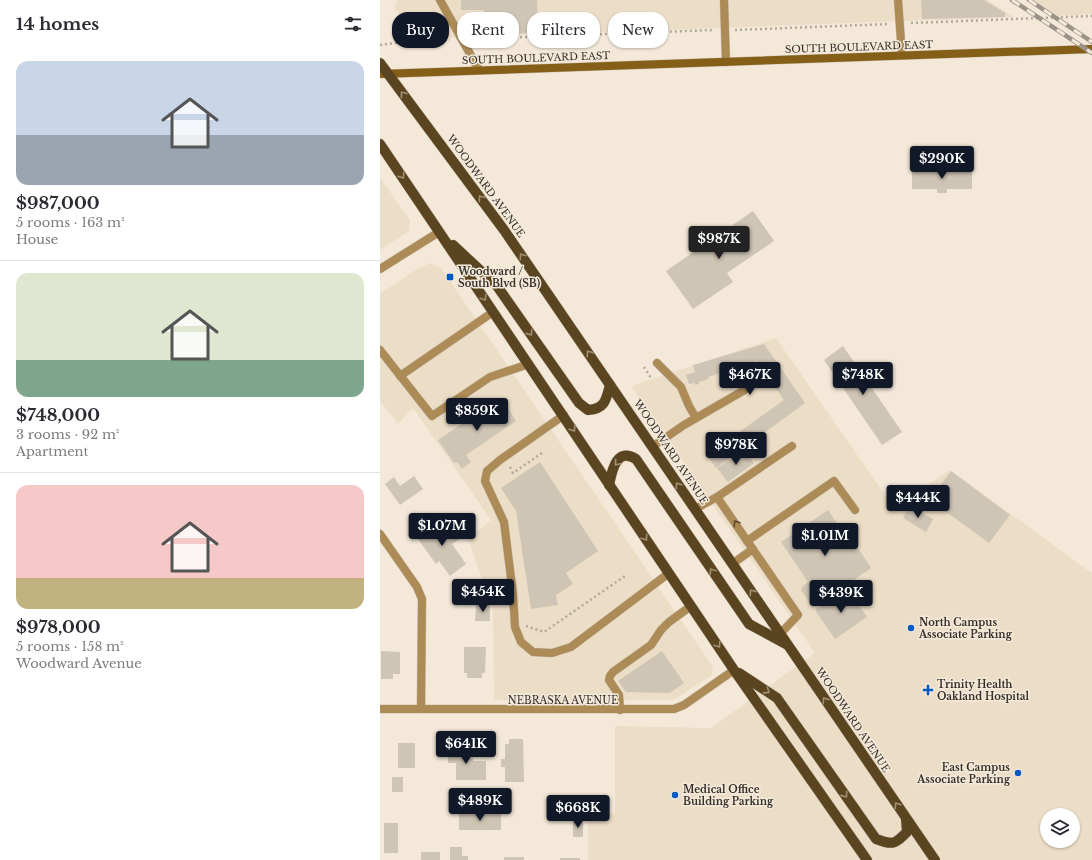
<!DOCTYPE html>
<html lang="en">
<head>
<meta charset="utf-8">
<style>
  :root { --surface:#fff; --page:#f2f2f3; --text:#2b2b33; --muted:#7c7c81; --line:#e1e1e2; --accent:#111827 }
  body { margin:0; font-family:"Libre Baskerville",serif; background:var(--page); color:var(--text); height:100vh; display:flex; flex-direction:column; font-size:15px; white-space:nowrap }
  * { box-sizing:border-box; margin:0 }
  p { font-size:13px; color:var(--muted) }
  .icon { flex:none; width:22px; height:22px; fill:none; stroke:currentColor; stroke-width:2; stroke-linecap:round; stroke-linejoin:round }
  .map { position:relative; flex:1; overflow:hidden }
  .sheet { display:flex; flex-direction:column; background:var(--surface); width:380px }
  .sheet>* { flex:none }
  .guide { position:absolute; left:12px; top:12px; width:380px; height:36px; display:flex; gap:8px }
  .tools { position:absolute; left:660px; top:808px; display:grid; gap:8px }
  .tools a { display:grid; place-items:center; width:40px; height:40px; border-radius:50%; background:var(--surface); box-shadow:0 1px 3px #0004; font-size:20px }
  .price { position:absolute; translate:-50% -34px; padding:0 9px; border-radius:4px; background:var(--accent); color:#fff; font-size:13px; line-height:26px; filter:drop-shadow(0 1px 2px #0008) }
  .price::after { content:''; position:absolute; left:50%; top:24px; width:12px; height:9px; margin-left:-6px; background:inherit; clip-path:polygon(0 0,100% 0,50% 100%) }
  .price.on { background:#222; color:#fff }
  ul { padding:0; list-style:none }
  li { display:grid; align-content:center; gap:8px; height:212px; padding:0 16px }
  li+li { border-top:1px solid var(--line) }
  li span { display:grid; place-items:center; height:124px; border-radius:12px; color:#555 }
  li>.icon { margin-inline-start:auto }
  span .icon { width:72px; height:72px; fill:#fffc; stroke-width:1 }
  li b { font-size:17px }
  h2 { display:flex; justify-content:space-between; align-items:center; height:48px; padding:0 16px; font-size:17px }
  .chip { padding:0 14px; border-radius:16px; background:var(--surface); box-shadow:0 1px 3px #0004; font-size:14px; line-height:36px }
  .chip.on { background:var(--accent); color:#fff }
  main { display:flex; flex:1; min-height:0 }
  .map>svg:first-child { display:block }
</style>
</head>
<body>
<main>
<section class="sheet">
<h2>14 homes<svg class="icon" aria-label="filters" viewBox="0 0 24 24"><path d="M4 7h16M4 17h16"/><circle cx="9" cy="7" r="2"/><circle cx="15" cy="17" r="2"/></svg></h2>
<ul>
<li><span style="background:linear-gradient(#c9d6e8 60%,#9aa5b1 0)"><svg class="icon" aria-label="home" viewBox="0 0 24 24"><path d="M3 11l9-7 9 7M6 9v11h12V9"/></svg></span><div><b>$987,000</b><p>5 rooms · 163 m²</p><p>House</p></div></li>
<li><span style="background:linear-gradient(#dfe7d0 70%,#7fa58c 0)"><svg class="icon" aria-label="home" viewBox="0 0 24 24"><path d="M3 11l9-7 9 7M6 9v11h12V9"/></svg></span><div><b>$748,000</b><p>3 rooms · 92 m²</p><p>Apartment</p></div></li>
<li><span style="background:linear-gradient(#f6c9c9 75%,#c2b280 0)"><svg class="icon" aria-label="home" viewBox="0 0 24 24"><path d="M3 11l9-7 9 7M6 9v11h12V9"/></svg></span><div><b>$978,000</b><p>5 rooms · 158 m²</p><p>Woodward Avenue</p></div></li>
</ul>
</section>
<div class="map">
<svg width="712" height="860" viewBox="0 0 712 860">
  <rect width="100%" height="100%" fill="#f4e9d9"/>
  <g fill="#ecddc6" fill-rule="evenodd">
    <path d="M18 0H607L634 17 40 39 14 7Z"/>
    <path d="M653 0H712V14L678 16Z"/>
    <path d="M0 178 30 220 29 231 0 250Z"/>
    <path d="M50 263 61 268 333 667 332 675 297 698 291 700H114L113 611 88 539 111 520 33 408 18 424 0 401V294L37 269Z"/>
    <path d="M396 338 514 508 570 470 712 573V860H208V814L235 813V726L331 728 435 653 251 386ZM667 815H693V841H667Z"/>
  </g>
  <g fill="#cfc5b5">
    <path d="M81 0H157L158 33 105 34 104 10H81Z"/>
    <path d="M541 0H604L625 13V17L542 19Z"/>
    <path d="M553 167H570V171H592V189H567V193H557V189H532V171H553Z"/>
    <path d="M373 211 394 241 347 273 353 282 313 309 286 271Z"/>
    <path d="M384 344 425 403 336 468 327 455 404 400 377 361 328 377 329 379 319 382V384L315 385 314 383 309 384 306 375 315 372 313 365Z"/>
    <path d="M463 346 522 432 502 445 444 360Z"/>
    <path d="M121 397 136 421 86 455 91 462 82 469 77 462 74 463 58 440Z"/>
    <path d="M364 450 374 463 348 482 337 468Z"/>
    <path d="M160 462 218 551 186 573 193 584 176 595 178 605 151 609 136 511 121 488Z"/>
    <path d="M571 471 630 515 609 543 550 500Z"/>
    <path d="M34 476 43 489 20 505 5 484 14 477 20 486Z"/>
    <path d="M530 506 553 519 546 532 523 518Z"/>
    <path d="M448 510 470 543 474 542 491 568 464 587 462 584 431 605 421 590 423 586 428 582 401 542Z"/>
    <path d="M55 521 65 534 73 528 80 539 72 544 86 564 70 576 59 561 56 564 35 535Z"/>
    <path d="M467 588 487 617 455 639 435 610Z"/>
    <path d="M96 605H110V621H95Z"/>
    <path d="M84 647H106L105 673H102V678H87V673H84Z"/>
    <path d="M1 651 20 652V674H13V679H1Z"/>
    <path d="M282 651 304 683 290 693 246 692 238 681Z"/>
    <path d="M129 739H143L144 782H125V767H121V759H125V744H129Z"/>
    <rect x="18" y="743" width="17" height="25"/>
    <path d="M68 745H85V758H93V761H106V780H76V763H68Z"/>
    <rect x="12" y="777" width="11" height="15"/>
    <rect x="79" y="814" width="42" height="16"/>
    <rect x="193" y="821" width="10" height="16"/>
    <rect x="4" y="823" width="14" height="30"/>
    <path d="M70 847H82V856H88V860H70Z"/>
    <rect x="41" y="852" width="19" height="8"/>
    <rect x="124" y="857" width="20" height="3"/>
    <rect x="180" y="858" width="20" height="2"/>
  </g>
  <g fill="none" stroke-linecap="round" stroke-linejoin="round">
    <g stroke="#cec4b6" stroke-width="9">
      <g id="lane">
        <path d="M60 0 99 70"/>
        <path d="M518 0 522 55"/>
        <path d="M0 350 52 416 110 377 149 364"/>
        <path d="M277 363 301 387 309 406 316 418"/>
        <path d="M20 376 113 312"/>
        <path d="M184 415 120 460 107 471 105 481 124 522 133 594 135 627 141 642 153 652 172 653 191 647 289 573"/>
        <path d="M272 447 304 425 368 388"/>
        <path d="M337 497 418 615 400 634"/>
        <path d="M315 509 337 497 412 446"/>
        <path d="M367 541 454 481 475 510"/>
        <path d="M352 564 373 549"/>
        <path d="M240 710 239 695 229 680 230 676 233 672 271 645 281 630 289 622 311 606"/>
      </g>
    </g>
    <g stroke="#cec4b6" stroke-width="9">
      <g id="street">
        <path d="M344 0 346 62"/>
        <path d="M0 269 59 232"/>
        <path d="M0 534 37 587 42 599 41 709"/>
        <path d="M0 709H294L304 705 354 670"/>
      </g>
    </g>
    <g stroke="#cec4b6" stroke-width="9">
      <path id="secondary" d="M0 74 712 49"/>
    </g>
    <g stroke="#cec4b6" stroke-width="11">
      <g id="primary">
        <path d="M0 63 124 230 555 860"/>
        <path d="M0 144 354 670 487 860"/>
        <path d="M73 245 117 286 199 403 208 410C225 409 226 400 230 385"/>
        <path d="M229 485C232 471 236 447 256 459L369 624 406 644"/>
        <path d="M359 673 397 698 496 839C513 845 514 845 527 832L526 819"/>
      </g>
    </g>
    <g stroke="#b0a89b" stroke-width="2.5" stroke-dasharray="2 3" stroke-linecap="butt">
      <path d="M531 23 712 16"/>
      <path d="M355 30 510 24"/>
      <path d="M95 39 334 30"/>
      <path d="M0 45 39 40H70"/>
      <path d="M264 367 271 378"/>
      <path d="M130 467 133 473 162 453"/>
      <path d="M146 626 164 632 245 576"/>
    </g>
    <use href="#lane" stroke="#ac8b57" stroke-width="8"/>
    <use href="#street" stroke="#ac8b57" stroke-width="8"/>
    <use href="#secondary" stroke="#855f17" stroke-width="8"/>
    <use href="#primary" stroke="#5b4520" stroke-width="10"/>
    <g stroke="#9c9488" stroke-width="4.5">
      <g id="rail">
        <path d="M632 0 712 53"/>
        <path d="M649 0 712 42"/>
      </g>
    </g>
    <use href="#rail" stroke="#f4e9d9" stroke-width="3" stroke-dasharray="9" stroke-linecap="butt"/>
  </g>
  <defs><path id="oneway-chevron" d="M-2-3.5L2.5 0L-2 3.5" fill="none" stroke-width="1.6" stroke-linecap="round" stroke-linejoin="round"/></defs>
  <g stroke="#a08f73">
    <use href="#oneway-chevron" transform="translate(23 94) rotate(-127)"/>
    <use href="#oneway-chevron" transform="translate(22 176) rotate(56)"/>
    <use href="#oneway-chevron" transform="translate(101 198) rotate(-126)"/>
    <use href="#oneway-chevron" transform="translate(142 256) rotate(-124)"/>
    <use href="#oneway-chevron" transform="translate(104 298) rotate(56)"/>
    <use href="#oneway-chevron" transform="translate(150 333) rotate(55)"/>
    <use href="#oneway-chevron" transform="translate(209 353) rotate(-124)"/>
    <use href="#oneway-chevron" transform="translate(193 429) rotate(57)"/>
    <use href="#oneway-chevron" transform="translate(237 463) rotate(131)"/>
    <use href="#oneway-chevron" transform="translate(298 485) rotate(-124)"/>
    <use href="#oneway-chevron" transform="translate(265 538) rotate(56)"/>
    <use href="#oneway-chevron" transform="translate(332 571) rotate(-124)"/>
    <use href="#oneway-chevron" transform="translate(372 592) rotate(-125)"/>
    <use href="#oneway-chevron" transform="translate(338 645) rotate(56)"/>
    <use href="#oneway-chevron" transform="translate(387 691) rotate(33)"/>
    <use href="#oneway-chevron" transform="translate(445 700) rotate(-125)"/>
    <use href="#oneway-chevron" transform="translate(465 795) rotate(55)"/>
    <use href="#oneway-chevron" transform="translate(517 805) rotate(-124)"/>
  </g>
  <use stroke="#594b38" href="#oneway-chevron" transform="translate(356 523) rotate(-124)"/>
  <g fill="#045ac3" stroke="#f4e9d9" stroke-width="1.5">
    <rect x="66" y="273" width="8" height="8" rx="2"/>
    <circle cx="531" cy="628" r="4"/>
    <path d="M546 684h4v4h4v4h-4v4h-4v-4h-4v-4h4z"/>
    <circle cx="638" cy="773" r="4"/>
    <circle cx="295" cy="795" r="4"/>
  </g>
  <g text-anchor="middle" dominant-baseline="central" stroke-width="3" stroke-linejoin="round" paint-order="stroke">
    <g font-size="10" fill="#35302a" stroke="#f4e9d9">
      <text transform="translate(479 47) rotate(-2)">SOUTH BOULEVARD EAST</text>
      <text transform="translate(156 58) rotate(-2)">SOUTH BOULEVARD EAST</text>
      <text transform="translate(106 186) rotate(54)">WOODWARD AVENUE</text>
      <text transform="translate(291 452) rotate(56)">WOODWARD AVENUE</text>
      <text x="183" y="700">NEBRASKA AVENUE</text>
      <text transform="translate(473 720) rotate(56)">WOODWARD AVENUE</text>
    </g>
    <g font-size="10" font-weight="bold" fill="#35302a" stroke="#f4e9d9" text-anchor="start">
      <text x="78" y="271">Woodward /<tspan x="78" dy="12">South Blvd (SB)</tspan></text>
      <text x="539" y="622">North Campus<tspan x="539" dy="12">Associate Parking</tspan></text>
      <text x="557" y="684">Trinity Health<tspan x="557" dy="12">Oakland Hospital</tspan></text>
      <text x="630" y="767" text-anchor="end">East Campus<tspan x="630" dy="12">Associate Parking</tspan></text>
      <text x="303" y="789">Medical Office<tspan x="303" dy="12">Building Parking</tspan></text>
    </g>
  </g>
</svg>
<div class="tools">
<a><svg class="icon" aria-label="layers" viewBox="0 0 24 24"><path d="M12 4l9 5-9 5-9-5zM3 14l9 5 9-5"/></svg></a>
</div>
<b class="price" style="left:562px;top:180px">$290K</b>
<b class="price on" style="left:339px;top:260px">$987K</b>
<b class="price" style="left:370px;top:396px">$467K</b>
<b class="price" style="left:483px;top:396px">$748K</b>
<b class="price" style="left:97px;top:432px">$859K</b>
<b class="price" style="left:356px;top:466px">$978K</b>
<b class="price" style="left:538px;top:519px">$444K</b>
<b class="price" style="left:62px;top:547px">$1.07M</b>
<b class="price" style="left:445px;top:557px">$1.01M</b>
<b class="price" style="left:103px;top:613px">$454K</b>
<b class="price" style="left:461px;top:614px">$439K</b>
<b class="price" style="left:86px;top:765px">$641K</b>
<b class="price" style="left:100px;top:822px">$489K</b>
<b class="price" style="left:198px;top:829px">$668K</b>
<div class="guide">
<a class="chip on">Buy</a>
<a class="chip">Rent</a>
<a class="chip">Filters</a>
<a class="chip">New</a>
</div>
</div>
</main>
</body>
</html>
